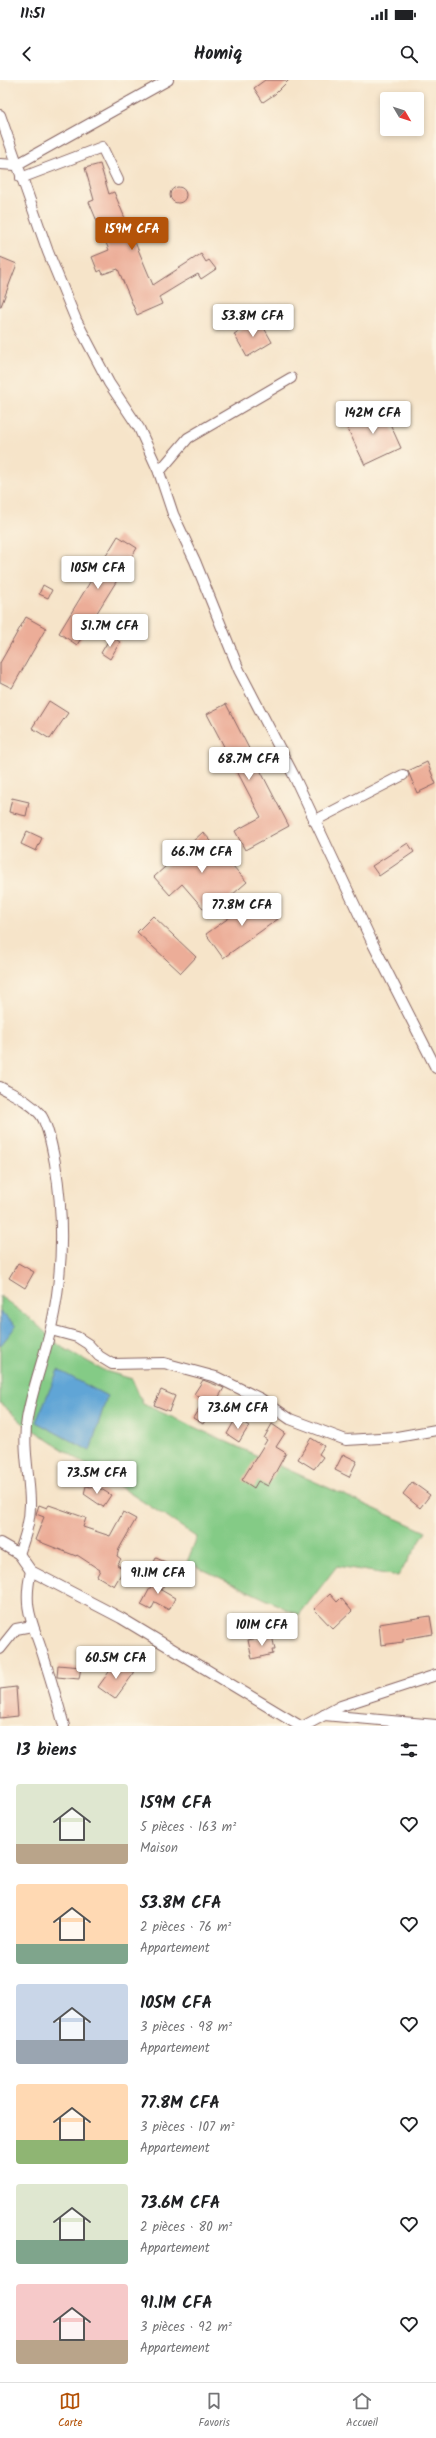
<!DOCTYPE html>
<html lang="fr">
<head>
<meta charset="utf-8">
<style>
  :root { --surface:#fff; --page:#f2f2f2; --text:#202124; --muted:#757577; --line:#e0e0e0; --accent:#b45309 }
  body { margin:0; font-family:Kalam,sans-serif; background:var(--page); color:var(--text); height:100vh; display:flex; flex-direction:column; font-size:15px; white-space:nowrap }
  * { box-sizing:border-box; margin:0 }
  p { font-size:13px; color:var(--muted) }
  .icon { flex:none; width:22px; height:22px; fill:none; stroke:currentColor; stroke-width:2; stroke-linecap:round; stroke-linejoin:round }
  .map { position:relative; height:1646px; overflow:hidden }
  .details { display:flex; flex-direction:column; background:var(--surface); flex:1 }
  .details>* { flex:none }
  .needle { width:26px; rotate:129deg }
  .fabs { position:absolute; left:380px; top:12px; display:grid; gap:8px }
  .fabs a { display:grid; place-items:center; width:44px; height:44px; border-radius:4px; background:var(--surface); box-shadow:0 2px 6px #0003; font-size:20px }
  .price { position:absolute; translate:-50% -34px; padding:0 9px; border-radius:4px; background:#fff; color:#222; font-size:13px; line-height:26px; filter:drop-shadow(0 1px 2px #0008) }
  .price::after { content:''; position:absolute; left:50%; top:24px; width:12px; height:9px; margin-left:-6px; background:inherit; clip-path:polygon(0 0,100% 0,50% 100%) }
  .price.on { background:var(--accent); color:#fff }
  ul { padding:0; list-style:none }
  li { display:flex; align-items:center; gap:12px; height:100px; padding:0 16px }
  li span { display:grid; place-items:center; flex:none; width:112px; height:80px; border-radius:4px; color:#555 }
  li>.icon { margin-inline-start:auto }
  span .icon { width:48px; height:48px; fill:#fffc; stroke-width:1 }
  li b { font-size:17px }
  h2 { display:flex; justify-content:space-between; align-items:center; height:48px; padding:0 16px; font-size:17px }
  .status { display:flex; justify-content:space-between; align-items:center; height:28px; padding:0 20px; background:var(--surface); direction:ltr }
  .status svg { height:11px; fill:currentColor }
  header { display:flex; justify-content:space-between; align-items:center; height:52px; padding:0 16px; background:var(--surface); font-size:18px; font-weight:800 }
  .tabs { display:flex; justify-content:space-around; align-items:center; height:56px; border-top:1px solid var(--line); background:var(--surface); font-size:11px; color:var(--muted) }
  .tabs a { display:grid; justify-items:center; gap:2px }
  .tabs .on { color:var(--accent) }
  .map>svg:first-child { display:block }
</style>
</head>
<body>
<div class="status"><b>11:51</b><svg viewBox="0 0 49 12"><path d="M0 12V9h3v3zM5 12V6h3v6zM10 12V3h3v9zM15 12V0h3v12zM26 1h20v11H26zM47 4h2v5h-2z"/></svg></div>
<header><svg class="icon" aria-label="back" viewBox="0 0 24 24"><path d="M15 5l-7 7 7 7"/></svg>Homiq<svg class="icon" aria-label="search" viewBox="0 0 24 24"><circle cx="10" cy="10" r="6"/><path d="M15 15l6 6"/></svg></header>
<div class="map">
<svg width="436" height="1646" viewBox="0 0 436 1646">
  <rect width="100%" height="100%" fill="#fcf5e5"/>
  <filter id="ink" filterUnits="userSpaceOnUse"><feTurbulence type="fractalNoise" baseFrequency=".025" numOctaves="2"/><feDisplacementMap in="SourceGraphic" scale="8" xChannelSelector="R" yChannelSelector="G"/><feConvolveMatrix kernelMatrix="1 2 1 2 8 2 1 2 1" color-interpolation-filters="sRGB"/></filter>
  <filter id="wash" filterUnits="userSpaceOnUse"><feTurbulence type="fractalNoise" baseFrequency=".012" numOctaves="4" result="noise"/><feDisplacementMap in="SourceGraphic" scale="16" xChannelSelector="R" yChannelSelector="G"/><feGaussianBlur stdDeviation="0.9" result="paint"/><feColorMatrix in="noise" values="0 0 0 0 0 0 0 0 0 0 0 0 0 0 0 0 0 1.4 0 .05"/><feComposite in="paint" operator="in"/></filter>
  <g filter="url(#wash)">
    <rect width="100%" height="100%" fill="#f6e4c9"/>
    <path fill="#84cb86" stroke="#677558" d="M0 1216 32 1240 60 1266 105 1291 132 1299 143 1324 426 1452 398 1496 337 1486 299 1535 187 1482 197 1457 24 1344 0 1323Z"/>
    <g fill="#60a5d6" stroke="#556280">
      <path d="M0 1231 16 1246 0 1266Z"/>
      <path d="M58 1290 107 1316 90 1371 36 1342Z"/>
    </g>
    <g id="blocks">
      <g fill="#ecad98">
        <path d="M265 0H289L275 14 263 22 254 8Z"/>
        <path d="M100 84 109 114 114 112 153 205 201 174 206 182 209 180 216 189 201 199 198 194 182 203 159 217 162 224 137 235 118 189 103 194 101 190 98 192 92 177 109 170 89 122 94 120 85 88Z"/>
        <circle cx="178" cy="115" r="8"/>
        <path d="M0 177 17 184 1 226H0Z"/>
        <path d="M259 239 272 262 247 277 234 254Z"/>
        <path d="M382 326 401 368 365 385 344 341 368 330 369 332Z"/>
        <path d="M118 456 137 468 77 565 59 553Z"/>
        <path d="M43 505 52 510 48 518 39 514Z"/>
        <path d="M26 537 46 548 12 608 0 602V583Z"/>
        <path d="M111 556 120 562 110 579 101 573Z"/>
        <path d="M49 621 68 633 50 659 32 648Z"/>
        <path d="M226 624 289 746 245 770 235 751 261 737 207 634Z"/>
        <path d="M427 682 436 704 417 713 408 691Z"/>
        <path d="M12 718 29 722 26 736 9 732Z"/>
        <path d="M27 751 42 758 36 771 21 764Z"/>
        <path d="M203 752 247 802 209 835 182 804 170 815 154 797Z"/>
        <path d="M408 763 414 772 379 796 372 786Z"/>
        <path d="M260 816 278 839 223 878 206 854Z"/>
        <path d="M153 836 196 877 181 893 137 852Z"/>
        <path d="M18 1183 34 1192 25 1208 9 1198Z"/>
        <path d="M203 1300 224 1308 203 1344 193 1338 204 1320 194 1314Z"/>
        <path d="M161 1310 175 1316 169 1331 154 1325Z"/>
        <path d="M236 1338 249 1346 239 1362 227 1354Z"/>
        <path d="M272 1344 285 1353 276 1367 286 1373 268 1406 258 1401 254 1408 242 1400 267 1360 264 1358Z"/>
        <path d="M311 1358 324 1366 319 1374 323 1377 314 1389 298 1379Z"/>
        <path d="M343 1374 357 1381 349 1397 335 1390Z"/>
        <path d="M412 1402 430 1415 420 1428 403 1414Z"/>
        <path d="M86 1406 101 1409 111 1415 103 1427 84 1414Z"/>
        <path d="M39 1425 47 1428 49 1425 86 1438 83 1447 110 1456 123 1432 136 1439 119 1469 117 1476 121 1479 117 1485 124 1489 114 1506 97 1496 100 1490 77 1475 76 1476 35 1460 44 1437 36 1434Z"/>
        <path d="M156 1478 170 1484 165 1497 150 1490Z"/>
        <path d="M157 1495 167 1500 161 1510 175 1518 169 1530 155 1522 151 1530 141 1525Z"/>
        <path d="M330 1514 337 1522 341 1518 352 1531 333 1549 314 1529Z"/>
        <path d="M430 1536 433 1554 403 1559V1562L381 1565 379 1544Z"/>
        <path d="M272 1555 275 1570H272L273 1574 252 1579 248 1560Z"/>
        <path d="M117 1581 134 1593 115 1619 98 1607Z"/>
        <path d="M58 1585 81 1587 79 1599 57 1597Z"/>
        <path d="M16 1607 18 1636 0 1638V1609Z"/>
      </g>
    </g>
  </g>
  <g filter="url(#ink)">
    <use href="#blocks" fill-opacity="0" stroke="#866462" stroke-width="1"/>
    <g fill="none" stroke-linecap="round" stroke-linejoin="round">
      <g stroke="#866462" stroke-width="12">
        <g id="minor">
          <path d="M0 35 48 172 76 240 109 303 139 348 159 392 173 434 195 481 239 590 293 694 373 864 436 988"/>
          <path d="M0 84 16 85 168 0"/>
          <path d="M21 98 102 67 118 100"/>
          <path d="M159 392 188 358 291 298"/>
          <path d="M314 741 403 695"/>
          <path d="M0 1007C14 1015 29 1021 40 1034 47 1042 53 1072 55 1083 64 1137 63 1194 51 1248 44 1279 32 1309 27 1339 22 1368 30 1396 30 1424 30 1442 25 1457 19 1474"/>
          <path d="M51 1250 77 1257 88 1264 99 1276 112 1284 164 1283 216 1297 261 1319 290 1339 346 1360 397 1357 436 1350"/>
          <path d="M0 1463 19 1474 31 1491 121 1538 300 1646"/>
          <path d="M31 1491C22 1530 33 1542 44 1578 51 1600 58 1623 64 1646"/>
          <path d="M0 1569 16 1549 32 1546"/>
          <path d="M324 1635 436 1645"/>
          <path d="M304 1646 341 1626 436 1595"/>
        </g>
      </g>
      <use href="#minor" stroke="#fff" stroke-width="10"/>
    </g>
  </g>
</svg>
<div class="fabs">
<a><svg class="needle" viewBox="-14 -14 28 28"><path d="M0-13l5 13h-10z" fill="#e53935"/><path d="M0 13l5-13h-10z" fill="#757577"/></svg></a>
</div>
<b class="price on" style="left:132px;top:171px">159M CFA</b>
<b class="price" style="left:253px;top:258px">53.8M CFA</b>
<b class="price" style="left:373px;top:355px">142M CFA</b>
<b class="price" style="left:98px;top:510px">105M CFA</b>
<b class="price" style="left:110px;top:568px">51.7M CFA</b>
<b class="price" style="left:249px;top:701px">68.7M CFA</b>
<b class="price" style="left:202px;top:794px">66.7M CFA</b>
<b class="price" style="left:242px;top:847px">77.8M CFA</b>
<b class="price" style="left:238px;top:1350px">73.6M CFA</b>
<b class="price" style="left:97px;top:1415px">73.5M CFA</b>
<b class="price" style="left:158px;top:1515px">91.1M CFA</b>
<b class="price" style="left:262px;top:1567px">101M CFA</b>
<b class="price" style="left:116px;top:1600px">60.5M CFA</b>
</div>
<section class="details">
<h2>13 biens<svg class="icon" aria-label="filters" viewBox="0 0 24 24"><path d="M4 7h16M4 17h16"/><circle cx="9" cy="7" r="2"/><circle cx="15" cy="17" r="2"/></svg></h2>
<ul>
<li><span style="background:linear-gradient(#dfe7d0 75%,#b9a48a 0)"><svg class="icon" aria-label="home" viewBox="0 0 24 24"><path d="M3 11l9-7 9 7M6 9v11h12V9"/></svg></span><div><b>159M CFA</b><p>5 pièces · 163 m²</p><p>Maison</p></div><svg class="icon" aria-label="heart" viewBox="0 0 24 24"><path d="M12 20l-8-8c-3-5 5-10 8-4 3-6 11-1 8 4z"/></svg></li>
<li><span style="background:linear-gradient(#ffd9b3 75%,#7fa58c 0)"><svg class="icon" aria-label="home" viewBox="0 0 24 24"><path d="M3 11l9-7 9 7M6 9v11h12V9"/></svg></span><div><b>53.8M CFA</b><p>2 pièces · 76 m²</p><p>Appartement</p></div><svg class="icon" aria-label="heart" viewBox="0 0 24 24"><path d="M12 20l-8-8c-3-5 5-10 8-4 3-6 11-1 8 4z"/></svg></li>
<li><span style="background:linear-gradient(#c9d6e8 70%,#9aa5b1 0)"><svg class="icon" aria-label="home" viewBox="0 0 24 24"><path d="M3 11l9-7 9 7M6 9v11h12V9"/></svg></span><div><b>105M CFA</b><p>3 pièces · 98 m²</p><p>Appartement</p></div><svg class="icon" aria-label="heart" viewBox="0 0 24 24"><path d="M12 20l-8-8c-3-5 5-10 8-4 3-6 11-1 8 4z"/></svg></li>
<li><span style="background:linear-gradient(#ffd9b3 70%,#8fb573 0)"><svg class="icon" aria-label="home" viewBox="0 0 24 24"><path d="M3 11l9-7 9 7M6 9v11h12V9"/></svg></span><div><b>77.8M CFA</b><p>3 pièces · 107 m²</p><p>Appartement</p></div><svg class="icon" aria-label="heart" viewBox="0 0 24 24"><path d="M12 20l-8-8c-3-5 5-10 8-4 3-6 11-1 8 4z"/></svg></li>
<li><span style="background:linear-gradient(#dfe7d0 70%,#7fa58c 0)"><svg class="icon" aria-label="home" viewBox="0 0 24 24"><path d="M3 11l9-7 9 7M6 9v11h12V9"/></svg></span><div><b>73.6M CFA</b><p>2 pièces · 80 m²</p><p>Appartement</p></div><svg class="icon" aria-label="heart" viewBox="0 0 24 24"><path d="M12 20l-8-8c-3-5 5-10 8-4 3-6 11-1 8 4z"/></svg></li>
<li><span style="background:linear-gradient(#f6c9c9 70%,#b9a48a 0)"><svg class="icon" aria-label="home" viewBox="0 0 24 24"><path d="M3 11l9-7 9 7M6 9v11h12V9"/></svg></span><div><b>91.1M CFA</b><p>3 pièces · 92 m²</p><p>Appartement</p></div><svg class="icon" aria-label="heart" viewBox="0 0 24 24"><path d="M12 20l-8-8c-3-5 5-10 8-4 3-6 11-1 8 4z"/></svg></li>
</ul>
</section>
<nav class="tabs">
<a class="on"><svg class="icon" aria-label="map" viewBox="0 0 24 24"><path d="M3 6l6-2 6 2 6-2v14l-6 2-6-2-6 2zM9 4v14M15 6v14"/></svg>Carte</a>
<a><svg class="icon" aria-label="saved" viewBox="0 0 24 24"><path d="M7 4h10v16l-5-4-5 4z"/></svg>Favoris</a>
<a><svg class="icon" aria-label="home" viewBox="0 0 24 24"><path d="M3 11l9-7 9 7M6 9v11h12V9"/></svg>Accueil</a>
</nav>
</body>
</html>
